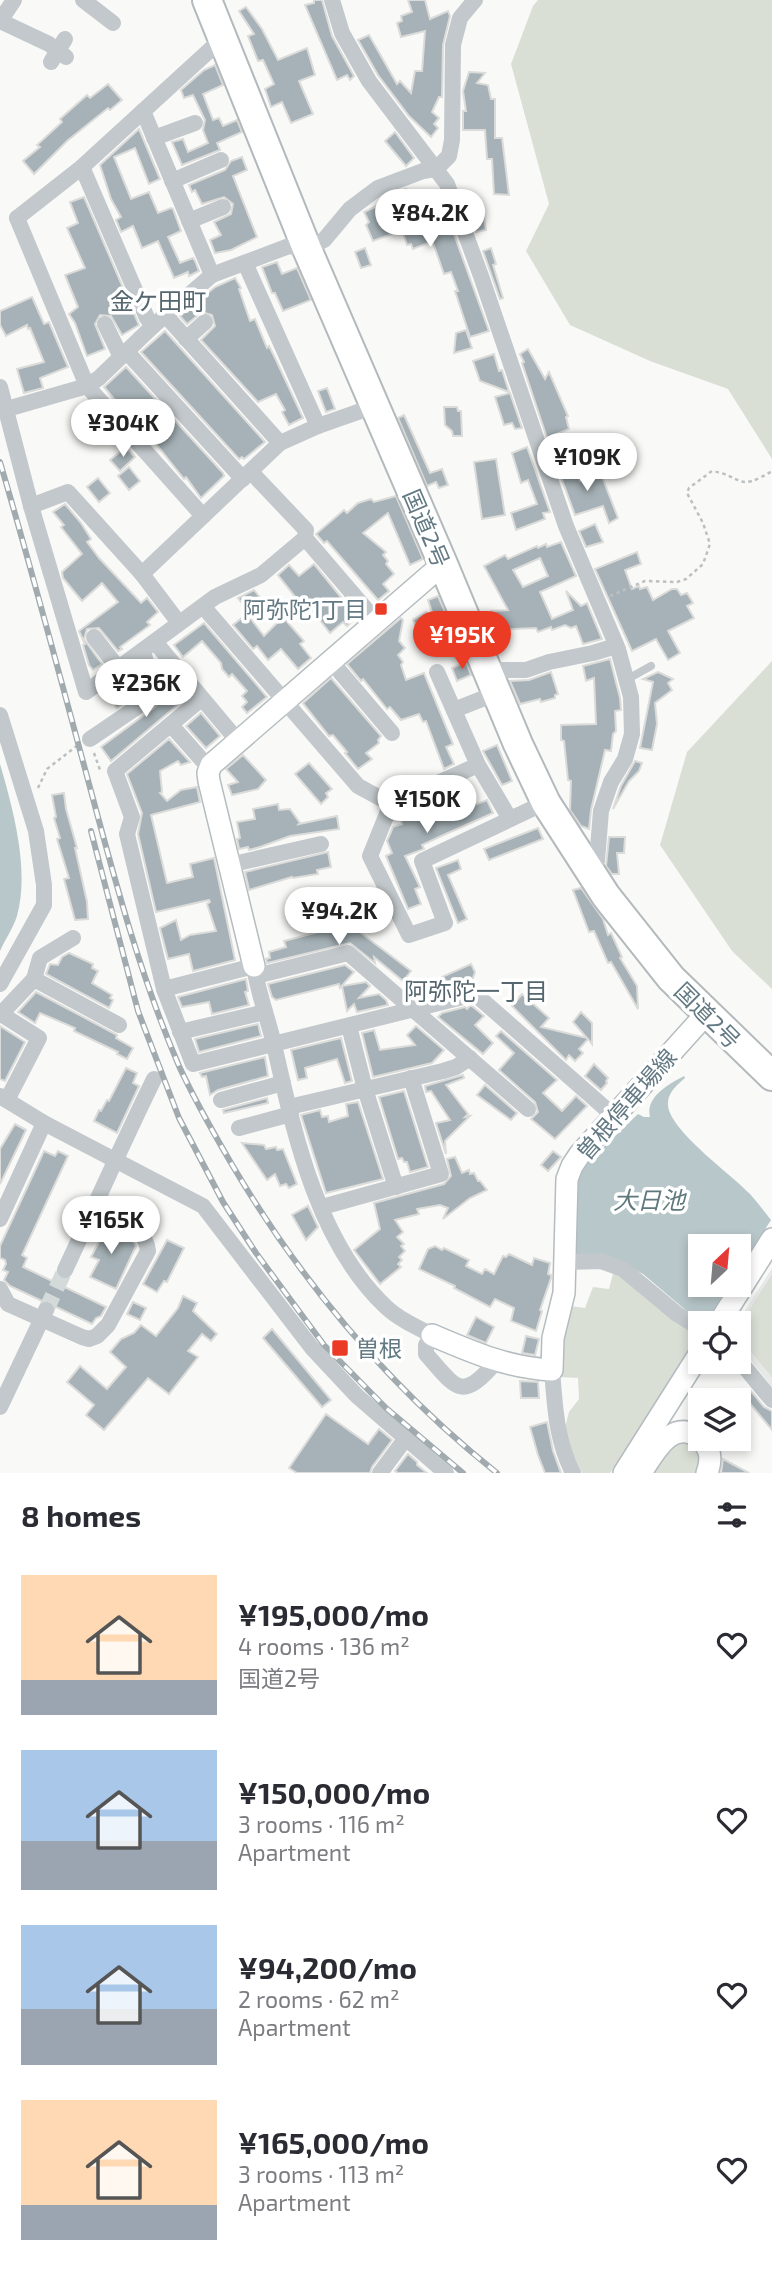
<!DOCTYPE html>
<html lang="en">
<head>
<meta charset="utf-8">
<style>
  :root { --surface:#fff; --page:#f7f7f7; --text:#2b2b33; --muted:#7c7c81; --accent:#ec3b24 }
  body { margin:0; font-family:"Exo 2","Noto Sans JP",sans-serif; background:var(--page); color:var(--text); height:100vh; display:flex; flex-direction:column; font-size:26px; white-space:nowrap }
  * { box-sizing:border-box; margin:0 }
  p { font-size:23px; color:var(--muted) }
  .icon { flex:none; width:38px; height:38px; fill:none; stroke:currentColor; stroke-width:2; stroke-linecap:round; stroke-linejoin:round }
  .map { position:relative; height:1473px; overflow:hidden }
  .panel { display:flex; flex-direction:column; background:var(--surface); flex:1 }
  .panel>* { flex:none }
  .needle { width:46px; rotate:26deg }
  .tools { position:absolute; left:688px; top:1234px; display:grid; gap:14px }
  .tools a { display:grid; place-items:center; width:63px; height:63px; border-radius:0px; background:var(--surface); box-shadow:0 4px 10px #0003; font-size:35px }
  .price { position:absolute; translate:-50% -60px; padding:0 16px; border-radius:24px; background:#fff; color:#222; font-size:23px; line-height:46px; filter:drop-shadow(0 2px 4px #0008) }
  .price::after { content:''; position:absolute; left:50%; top:42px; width:21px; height:16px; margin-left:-10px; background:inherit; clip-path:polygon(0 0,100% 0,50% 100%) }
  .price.active { background:var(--accent); color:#fff }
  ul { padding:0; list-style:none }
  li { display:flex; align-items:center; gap:21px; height:175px; padding:0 21px }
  li span { display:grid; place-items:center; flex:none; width:196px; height:140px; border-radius:0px; color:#555 }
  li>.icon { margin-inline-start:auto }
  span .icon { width:84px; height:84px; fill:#fffc; stroke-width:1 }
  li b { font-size:30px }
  h2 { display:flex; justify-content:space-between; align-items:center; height:84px; padding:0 21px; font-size:30px }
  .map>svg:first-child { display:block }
</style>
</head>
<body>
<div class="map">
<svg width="772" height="1473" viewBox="0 0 772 1473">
  <rect width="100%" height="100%" fill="#f9f9f7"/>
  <path fill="#e7e9e8" d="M772 1268V1387L739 1345 738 1323H737Z"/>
  <g fill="#dadfd6">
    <path d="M538 0H772V459L728 389 650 361 570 325 526 251 549 204 511 64 533 6Z"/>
    <path d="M772 661V989L732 951 660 845 687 752Z"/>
    <path d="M614 1270 700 1334 610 1473H582L570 1448 565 1428 569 1412 579 1399 578 1378 560 1377 563 1330 570 1306 585 1308 593 1287 609 1289Z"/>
    <path d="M772 1274V1377L739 1338V1326Z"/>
    <path d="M687 1442 694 1445 701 1457 696 1473H650L674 1443Z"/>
  </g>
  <g fill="#b8c7ca">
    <path d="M0 764C13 809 30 870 17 916 13 928 5 940 0 951Z"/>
    <path d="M684 1076 685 1078C677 1085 667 1093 668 1105 669 1130 732 1175 750 1194 757 1202 764 1211 771 1220L739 1270 738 1246H700V1284L729 1285 705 1323H701L643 1274 625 1264 575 1257V1187L578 1179 588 1162 638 1114 644 1117H650C645 1097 669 1084 684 1076Z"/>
  </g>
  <g fill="#a6b2b7" stroke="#dbdbd9" stroke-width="2" fill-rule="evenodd">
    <path d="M314 0H322L332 36 354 76 350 80 347 75 337 80 305 5 314 3Z"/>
    <path d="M408 0H425L430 19 448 11 450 16 443 45 442 97H439L432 112 439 118 434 124 438 128 431 137 409 116 378 75 358 40 369 35 397 84 400 81 411 93 415 71H422L425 31 401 37 397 23 402 21 401 16 412 12Z"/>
    <path d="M246 7 262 29 278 60 307 48 315 75 299 81 313 114 291 123 282 102 271 107 265 89 274 84 263 60 258 61 248 36 254 34 239 11Z"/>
    <path d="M215 65 223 85 203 94 213 120 219 118 223 126 237 120 242 132 217 143 220 150 182 165 172 142 183 139 188 152 208 143 203 130 205 120 193 95 184 98 181 90 204 70Z"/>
    <path d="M469 72 485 73 477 83 488 85 491 99H495V138H502L509 195 494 194 492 159H487L485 130H463V111H466L463 91Z"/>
    <path d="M108 84 122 100 110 110 108 108 67 141 34 174 23 161 40 147 37 145 62 122 60 119 87 95 90 98Z"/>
    <path d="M139 129 160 179 149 184 135 148 114 157 131 199 149 192 158 213 171 208 173 209 181 231 168 237 180 263 193 258 195 261 199 271 189 276 188 272 174 278 158 241 142 248 133 226 121 232 116 220 121 217 111 199 100 165Z"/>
    <path d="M395 132 414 158 406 166 385 141Z"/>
    <path d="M242 157 247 170 233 176 257 237 231 250 215 253 210 240 221 235 214 222 231 214 233 204 224 197 202 204 195 190 192 192 189 185 225 170 231 161Z"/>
    <path d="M406 189 422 232 438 219 437 215 446 212 489 331 470 337 455 291H458L451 272 444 274 433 243 430 242 413 249 411 244 407 245 402 230 373 241 366 225 369 222 364 212 390 200 388 195Z"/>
    <path d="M84 197 139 325 122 335 111 316 100 315 95 324 105 349 87 356 75 323 69 314 78 307 65 275 85 268 67 228 78 223 70 202Z"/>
    <path d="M482 204 486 230 476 232 466 206Z"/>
    <path d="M365 248 371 265 361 268 355 252Z"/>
    <path d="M491 248 496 264 493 265 503 298 500 299 483 251Z"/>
    <path d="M277 262 282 274 297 268 311 300 283 311 275 293H272L262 267Z"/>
    <path d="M235 278 241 288 239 289 250 321 255 319 267 348 269 346 276 360 303 418 289 425 282 412 285 410 276 394 258 402 201 340 215 326 212 315 202 312 187 324 180 316 215 287Z"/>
    <path d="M32 297 44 324 49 322 68 367 40 378 43 388 24 393 17 369 44 362 30 328 28 329 27 325 6 336 0 325V311Z"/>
    <path d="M466 330 472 348 454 353 456 333Z"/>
    <path d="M165 331 265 442 244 459 242 457 239 459 141 352Z"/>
    <path d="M528 349 545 379 549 372 568 416 566 417 569 429 547 438 522 363 524 362 520 354Z"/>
    <path d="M494 354 499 371 502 370 509 392 480 381 473 361Z"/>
    <path d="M126 367 223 473 224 476 201 498 186 477 184 479 149 435 146 437 104 387Z"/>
    <path d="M327 388 335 409 326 412 318 391Z"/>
    <path d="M510 393 522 428 515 429 512 423 504 425 495 397Z"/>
    <path d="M444 407H457L458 411H461L462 436H453L452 431 445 425Z"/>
    <path d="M404 415 430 473 442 469 448 485 439 488 436 482 427 486 398 418Z"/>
    <path d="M126 447 135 457 120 471 110 460Z"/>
    <path d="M527 447 550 512 543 513 545 519 516 530 511 513 537 504 528 480 521 483 512 453Z"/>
    <path d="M496 459 505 515 482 519 474 462Z"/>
    <path d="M572 463 580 481 601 474 618 518 609 523 603 506 575 515 558 469Z"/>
    <path d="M129 467 140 481 129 490 118 476Z"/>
    <path d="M98 478 110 493 99 502 87 487Z"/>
    <path d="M396 496 423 559 410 565 388 513 363 533 386 552 383 555 388 561 386 564 394 574 383 584 389 591 378 600 327 541 324 543 316 534 344 510 347 513 358 503 371 499 374 502Z"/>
    <path d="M65 504 81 523 91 539 87 542 99 558 141 603 147 598 158 612 147 622 150 625 120 647 122 649 118 651 99 628 87 629 84 639 102 664 93 670 89 665 83 645 85 644 79 631 118 602 102 583 82 601 63 578 62 572 82 554 61 527 64 525 53 512Z"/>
    <path d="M595 524 603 542 586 547 579 531Z"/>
    <path d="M561 542 576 576 540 592 552 619 573 610 566 591 581 606 587 603 602 639 583 644 576 626 571 628 565 625 552 630 551 627 538 632 536 628 492 630 491 611 508 610 484 566 505 555 508 559 537 546 538 548 546 544 547 547ZM540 558 548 576 523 587 513 570Z"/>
    <path d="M637 552 641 564 625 570 632 589 639 586 640 589 647 587 653 600 672 589H677L681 595 687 593 693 603 687 606 694 618 668 631 680 653 668 660 656 639 632 651 595 569Z"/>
    <path d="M314 564 357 617 347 626 343 622 330 633 305 601 301 604 278 575 289 565 299 576Z"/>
    <path d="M254 590 262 600 248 611 238 598Z"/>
    <path d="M438 596 450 623 420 637 413 620 426 612 436 624 428 600Z"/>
    <path d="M247 614 264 636 283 617 304 641 300 644 311 658 298 669 281 649 268 660 257 646 253 649 233 625Z"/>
    <path d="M401 618 403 620 399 641 405 648 398 655 403 662 401 665 406 680 424 673 453 744 446 747 454 764 444 769 426 721 423 722 419 714 401 720 390 707 387 709 363 679 361 681 347 664Z"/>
    <path d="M204 623 267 697 247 713 242 707 247 702 242 696 247 691 232 674 229 677 222 669 221 663 202 641 183 657 174 645Z"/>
    <path d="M610 659 620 698 621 710 615 711 616 731 613 734 611 751 605 750 591 810 589 829 581 826 570 810 571 781 568 780 564 741 561 740V725L596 724 594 678 586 681 583 666Z"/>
    <path d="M156 660 187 697 111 761 101 747 155 707 162 698 163 691 171 686 159 671Z"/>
    <path d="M466 662 471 675 457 681 452 668Z"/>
    <path d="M136 668 142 691 117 708 104 691Z"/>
    <path d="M551 672 558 694 555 695V698L541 702 540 699 520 704 510 681 529 680Z"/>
    <path d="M658 672 673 679 668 683 672 690 655 703 657 724 652 750 640 748 653 682 643 679Z"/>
    <path d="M331 678 381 736 378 740 379 743 366 753 372 759 358 769 345 753 347 752 333 735 329 736 303 703Z"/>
    <path d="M201 713 220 736 206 748 186 726Z"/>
    <path d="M169 739 190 762 181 765 178 761 160 771 162 792 160 793 167 801 181 790 197 787 200 802 151 815 167 883 193 877 190 864 214 858 235 960 193 971 189 954 168 959 160 928 176 920 181 940 190 935 216 931 207 904 210 902 209 900 156 912 138 834 142 813 127 774Z"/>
    <path d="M497 745 512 781 502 785 483 751Z"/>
    <path d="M243 755 266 780 258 789 232 795 228 785 238 782 226 769Z"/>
    <path d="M635 761 642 763 639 771 629 781 613 809 621 786Z"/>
    <path d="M309 763 332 789 326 793 328 797 321 804 295 774Z"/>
    <path d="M459 788 467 808 487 800 493 813 439 837 422 845 424 849 405 856 420 887 415 889 421 904 408 909 386 856 392 853 387 841 393 827 402 824 399 815Z"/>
    <path d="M64 793 66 809 77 848H75L87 902 88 919 75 920 64 879 69 878 57 839 60 838 54 818 56 817 52 795Z"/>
    <path d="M278 804 279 810 290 809 300 823 299 824 337 816 339 829 290 836 260 847 249 850 248 847 239 849 237 839 240 838 237 822 255 819 253 809Z"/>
    <path d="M538 828 543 839 489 860 484 849Z"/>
    <path d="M609 837H625L624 853H617L619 874H612L606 866Z"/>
    <path d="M328 852 331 867 317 870 318 874 293 878 292 877 249 890 245 872Z"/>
    <path d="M458 860 461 869 448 875 467 919 458 923 436 868Z"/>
    <path d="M581 888 603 919 608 935 611 933 622 957 620 958 637 986 638 1009 611 962 608 963 594 931 589 932 573 890Z"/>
    <path d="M352 923 353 927 411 971 403 981 374 957 375 963 350 943 267 963 266 959 270 958 269 952 286 947 284 941Z"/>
    <path d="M69 953 93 964 92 968 98 971 92 983 112 995 110 998 113 1000 109 1008 46 974 50 964 58 965 62 957Z"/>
    <path d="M471 964 475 972 473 978 438 992 433 981Z"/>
    <path d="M345 965 354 972 340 988 339 984 276 1000 272 997 268 984Z"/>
    <path d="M246 979 248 991 245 992 249 1005 212 1014 209 1002 182 1007 178 997Z"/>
    <path d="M366 982 370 986 359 998 379 994 386 1000 388 1005 357 1012 354 1004 347 1011 342 986Z"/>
    <path d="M36 992 117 1035 116 1038 133 1048 127 1059 117 1054 118 1052 74 1031 75 1028 40 1013 35 1023 18 1012Z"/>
    <path d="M522 994 549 1018 541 1027 587 1038 573 1022 581 1012 592 1023V1044L588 1039 579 1049 583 1053 575 1061 569 1055 566 1060 512 1006Z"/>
    <path d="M470 1006H472L484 1016 475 1025 493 1043 483 1054 438 1017 442 1013 465 1007 467 1009Z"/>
    <path d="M258 1024 261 1036 199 1052 195 1039Z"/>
    <path d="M0 1026 25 1042 5 1081 0 1079Z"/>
    <path d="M416 1026 444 1050 432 1063 373 1077 362 1033 374 1030 380 1050 415 1045 407 1035Z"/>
    <path d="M501 1031 557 1080 543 1093 562 1111 576 1096 587 1106 555 1139 531 1119 538 1112 535 1102 499 1070 514 1053 496 1036Z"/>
    <path d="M341 1038 352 1081 345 1083 337 1059 305 1068 307 1078 298 1080 291 1050Z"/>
    <path d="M265 1057 268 1076 218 1090 210 1095 206 1076 202 1077 200 1073Z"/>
    <path d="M594 1064 608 1078 606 1081 607 1083 601 1090 585 1076Z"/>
    <path d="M126 1068 137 1073 133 1083 139 1086 117 1133 94 1121 99 1110 101 1111 107 1100 109 1101Z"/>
    <path d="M463 1075 464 1078 446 1085 468 1114 465 1117 470 1116 445 1141 446 1154 436 1123 450 1120 431 1091 426 1092 425 1086Z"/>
    <path d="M485 1085 517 1113 511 1120 477 1095Z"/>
    <path d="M404 1091 428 1167 410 1172 407 1162H404L402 1158 398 1159 379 1097Z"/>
    <path d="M267 1098 268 1103 224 1113 223 1110Z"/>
    <path d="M358 1102 383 1179 326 1193 301 1115 320 1110 322 1117 328 1116 329 1122 348 1116 346 1104Z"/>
    <path d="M15 1124 26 1130 0 1184V1149Z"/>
    <path d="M242 1143 264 1145 266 1149 276 1147 277 1150 283 1149 297 1184 289 1188 286 1184 280 1186 275 1174 267 1180Z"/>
    <path d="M44 1151 55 1156 58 1151 68 1156 22 1255 27 1258 23 1267 106 1307 101 1316 96 1318 92 1324 56 1307 51 1301H42L10 1286 4 1280 8 1272 3 1270 6 1264 5 1260 0 1258V1246Z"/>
    <path d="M553 1151 561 1157 548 1171 541 1165Z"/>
    <path d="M455 1157 462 1173 469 1170 470 1174 474 1173 478 1181H480L487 1190 470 1198 443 1219 448 1208 440 1205 417 1209 419 1214 395 1220 403 1232 397 1237 404 1244 401 1246 405 1251 399 1257 402 1260 398 1264 401 1267 380 1284 354 1250 380 1229 374 1203 444 1184 451 1176 447 1159Z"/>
    <path d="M308 1206 318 1227 306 1240 292 1215Z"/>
    <path d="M101 1222 114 1229 112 1232 134 1242 136 1246 116 1289 90 1277 99 1260 91 1257 100 1240 94 1237Z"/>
    <path d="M167 1240 184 1248 167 1282 164 1281 157 1292 143 1284Z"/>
    <path d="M435 1246 442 1250 444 1248 469 1260 466 1266 482 1274 485 1269 494 1274 503 1256 506 1257 509 1254 532 1265 534 1258 550 1263 548 1274 551 1275V1278L540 1310 542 1311 536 1331 511 1321 514 1308 495 1299 490 1307 454 1288 455 1286 419 1269 428 1249Z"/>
    <path d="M183 1296 197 1303 193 1311 217 1334 211 1341 202 1334 188 1351 198 1357 169 1394 148 1378 104 1430 86 1415 94 1405 67 1382 80 1366 107 1389 126 1367 110 1352 121 1339 134 1333 141 1325 156 1336 178 1308Z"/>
    <path d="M133 1302 146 1308 140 1320 127 1314Z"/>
    <path d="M476 1317 494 1327 486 1343 467 1335Z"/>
    <path d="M272 1329 331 1400 322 1407 263 1338Z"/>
    <path d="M526 1336 539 1339 535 1355 522 1353Z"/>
    <path d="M520 1381 538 1382 539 1398H521Z"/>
    <path d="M750 1390 764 1407 772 1411V1430L743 1395Z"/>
    <path d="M326 1414 368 1444 379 1429 392 1440 372 1467 370 1473H297L289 1468Z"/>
    <path d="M547 1422 553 1451 561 1473H545L538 1455 530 1427Z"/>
    <path d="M408 1454 417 1462V1465L427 1473H398L395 1471Z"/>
    <path d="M723 1459 749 1473H721Z"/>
  </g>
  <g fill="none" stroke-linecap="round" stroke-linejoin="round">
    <path stroke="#d4d9da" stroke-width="16" stroke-dasharray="16 8" stroke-linecap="butt" d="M46 1310 65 1270"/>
    <g stroke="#b4bcc0" stroke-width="24">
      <g id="secondary">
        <path d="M254 966 209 781 208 773 211 765 443 564"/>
        <path d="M719 1323 772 1239"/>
        <path d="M432 1335C472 1352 508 1368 552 1370L553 1338 564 1293 567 1179 572 1166 580 1154 706 1014"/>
        <path d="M700 1438C711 1449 712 1459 707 1473"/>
        <path d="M644 1468C657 1448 673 1419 700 1438"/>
        <path d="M624 1473 700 1353"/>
      </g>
    </g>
    <g stroke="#b3b9bc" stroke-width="32">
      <path id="highway" d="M207 0 307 249 443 564 518 744 546 803 606 896 671 978 772 1076"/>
    </g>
    <g stroke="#bcc0c2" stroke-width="2.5" stroke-dasharray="3.5 3.5" stroke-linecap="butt">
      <path d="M610 596 645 581 677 582 686 579 703 564 710 544 703 523 687 493 689 488 712 471C743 476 736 493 772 471"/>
      <path d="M94 753 100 770"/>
      <path d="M38 788 47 769 78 745"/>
    </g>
    <path stroke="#c2c8cb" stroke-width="8" d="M626 680 651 666"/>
    <g stroke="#c2c8cb" stroke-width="16">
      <path d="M14 0 0 21 49 44 66 57"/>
      <path d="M83 0 113 23"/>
      <path d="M332 0 342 33 369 81 447 184 481 276 566 526 618 649 631 697 632 734 625 759 611 782 601 811 597 860 592 876"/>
      <path d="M51 62 65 39"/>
      <path d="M143 111 212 275"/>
      <path d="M154 138 195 123"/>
      <path d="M82 167 147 318 153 326"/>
      <path d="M172 181 221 160"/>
      <path d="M17 218 87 386 203 516"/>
      <path d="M17 218 82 167 223 38"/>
      <path d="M189 221 223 207"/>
      <path d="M245 263 318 426"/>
      <path d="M166 316 280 443"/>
      <path d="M105 324 121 357"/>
      <path d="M186 339 205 322"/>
      <path d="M126 351 243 479"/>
      <path d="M0 387 31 506 86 692 215 597 261 575 305 538"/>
      <path d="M7 409 87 386 99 378 153 326 212 275 289 246 307 249 324 240 350 209 378 188 423 171 436 169 449 156 452 140 453 45 460 18 475 0"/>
      <path d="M251 472 306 530 305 538 376 621"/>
      <path d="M31 506 68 492 142 574 179 623"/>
      <path d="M142 574 280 443 318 426 375 406"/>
      <path d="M207 611 358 786 391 804 370 856 409 935 445 923 422 861 538 806"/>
      <path d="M94 637 118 668"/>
      <path d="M155 642 237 740"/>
      <path d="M330 660 392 733"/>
      <path d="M487 670H526L549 662 593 653 616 646"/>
      <path d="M201 699 115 771 132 817 127 834 164 989 254 966C258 994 269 1021 275 1049 295 1137 318 1243 386 1307 399 1319 416 1327 432 1335L426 1345V1354C457 1389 461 1402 496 1362"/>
      <path d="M454 710 497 693"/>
      <path d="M0 715 36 831 44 885V905L0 984"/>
      <path d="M171 725 202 760 211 765"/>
      <path d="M90 739 149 699 153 693 143 650"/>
      <path d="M391 804 478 765 437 672 478 765 510 819"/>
      <path d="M229 865 321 844"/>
      <path d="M256 976 348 953 528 1109"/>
      <path d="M34 979 119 1025"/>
      <path d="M164 989 193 1064 475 994 614 1116"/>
      <path d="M1 1014 39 1038 7 1100"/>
      <path d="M0 1015 34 979 40 958 73 938"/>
      <path d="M349 1026 365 1089 396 1187"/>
      <path d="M180 1032 265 1012"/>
      <path d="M0 1096 44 1123 203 1206 312 1348 357 1396 446 1473"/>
      <path d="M221 1100 283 1083"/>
      <path d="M289 1107 443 1071 456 1067 470 1058"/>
      <path d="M239 1128 291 1114"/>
      <path d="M322 1207 441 1174 411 1078"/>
      <path d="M0 1219 44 1123"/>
      <path d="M566 1262 601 1261 623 1269 677 1314 698 1327"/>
      <path d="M65 1270C95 1206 123 1142 154 1079"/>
      <path d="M0 1289 8 1304 82 1337 89 1339 97 1336 108 1325 148 1251C146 1227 116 1215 98 1202"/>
      <path d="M738 1359 772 1400"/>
      <path d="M552 1370C555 1406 556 1440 573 1473"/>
      <path d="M0 1407 46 1310"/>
      <path d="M380 1473 406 1438"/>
    </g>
    <use href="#secondary" stroke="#fff" stroke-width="21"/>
    <use href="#highway" stroke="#fff" stroke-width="28"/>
    <g stroke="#a1abaf" stroke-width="6">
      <g id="rail">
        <path d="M0 462C31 567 59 673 88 780 114 877 139 973 179 1066 194 1099 213 1132 231 1163 301 1282 389 1387 497 1473"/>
        <path d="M91 831 138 1011 179 1118 223 1202 256 1253 324 1345 386 1408 463 1473"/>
      </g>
    </g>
    <use href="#rail" stroke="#fff" stroke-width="3.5" stroke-dasharray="10" stroke-linecap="butt"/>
  </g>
  <g fill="#ec3b24" stroke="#fff" stroke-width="2.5">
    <rect x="374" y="602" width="14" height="14" rx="3.5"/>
    <rect x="331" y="1339" width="18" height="18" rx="3.5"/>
  </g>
  <g text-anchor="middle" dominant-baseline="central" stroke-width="7" stroke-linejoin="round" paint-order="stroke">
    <g font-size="23" fill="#637983" stroke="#fff">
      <text transform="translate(427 528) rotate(67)">国道2号</text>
      <text transform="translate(708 1015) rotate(45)">国道2号</text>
      <text transform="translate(626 1104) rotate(-49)">曽根停車場線</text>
    </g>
    <g font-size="23" fill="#637983" stroke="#fff" text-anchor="end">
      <text x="367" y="609">阿弥陀1丁目</text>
      <text x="356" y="1348" text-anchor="start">曽根</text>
    </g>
    <g font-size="24" fill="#55666e" stroke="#fff">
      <text x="158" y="300">金ケ田町</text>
      <text x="476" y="990">阿弥陀一丁目</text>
    </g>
    <g font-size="24" font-style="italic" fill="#5e787d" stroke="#fff">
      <text x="649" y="1199">大日池</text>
    </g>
  </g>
</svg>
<div class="tools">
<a><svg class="needle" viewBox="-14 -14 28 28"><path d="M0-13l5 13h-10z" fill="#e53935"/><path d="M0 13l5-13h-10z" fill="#7c7c81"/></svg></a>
<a><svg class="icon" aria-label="locate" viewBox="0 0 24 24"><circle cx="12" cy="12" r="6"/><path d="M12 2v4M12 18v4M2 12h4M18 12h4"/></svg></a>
<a><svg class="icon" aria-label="layers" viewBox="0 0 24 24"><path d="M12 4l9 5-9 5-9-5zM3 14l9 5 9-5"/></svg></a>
</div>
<b class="price" style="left:430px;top:249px">¥84.2K</b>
<b class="price" style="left:123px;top:459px">¥304K</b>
<b class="price" style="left:587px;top:493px">¥109K</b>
<b class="price active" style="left:462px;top:671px">¥195K</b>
<b class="price" style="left:146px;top:719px">¥236K</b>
<b class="price" style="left:427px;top:835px">¥150K</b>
<b class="price" style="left:339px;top:947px">¥94.2K</b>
<b class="price" style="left:111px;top:1256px">¥165K</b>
</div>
<section class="panel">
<h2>8 homes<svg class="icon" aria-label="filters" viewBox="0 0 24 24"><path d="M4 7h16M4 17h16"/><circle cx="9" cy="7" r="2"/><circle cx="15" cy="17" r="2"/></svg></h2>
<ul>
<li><span style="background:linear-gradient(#ffd9b3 75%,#9aa5b1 0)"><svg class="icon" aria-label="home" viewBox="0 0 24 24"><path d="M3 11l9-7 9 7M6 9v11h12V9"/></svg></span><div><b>¥195,000/mo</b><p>4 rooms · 136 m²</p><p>国道2号</p></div><svg class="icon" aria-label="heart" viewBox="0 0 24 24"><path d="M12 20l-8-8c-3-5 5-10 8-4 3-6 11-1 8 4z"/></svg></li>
<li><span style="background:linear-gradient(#a9c7e8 65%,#9aa5b1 0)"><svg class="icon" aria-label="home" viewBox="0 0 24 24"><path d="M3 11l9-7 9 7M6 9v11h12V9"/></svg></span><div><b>¥150,000/mo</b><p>3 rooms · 116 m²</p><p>Apartment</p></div><svg class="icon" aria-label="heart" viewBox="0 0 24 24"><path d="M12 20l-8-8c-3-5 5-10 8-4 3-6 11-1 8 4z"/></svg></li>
<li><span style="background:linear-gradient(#a9c7e8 60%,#9aa5b1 0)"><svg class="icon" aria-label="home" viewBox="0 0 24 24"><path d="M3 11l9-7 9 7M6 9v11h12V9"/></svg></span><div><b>¥94,200/mo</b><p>2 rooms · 62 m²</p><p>Apartment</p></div><svg class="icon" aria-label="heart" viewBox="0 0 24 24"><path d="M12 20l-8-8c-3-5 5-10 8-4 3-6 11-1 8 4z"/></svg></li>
<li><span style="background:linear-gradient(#ffd9b3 75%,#9aa5b1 0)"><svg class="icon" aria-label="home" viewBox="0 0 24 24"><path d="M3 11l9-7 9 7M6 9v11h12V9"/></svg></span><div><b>¥165,000/mo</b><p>3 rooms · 113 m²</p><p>Apartment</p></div><svg class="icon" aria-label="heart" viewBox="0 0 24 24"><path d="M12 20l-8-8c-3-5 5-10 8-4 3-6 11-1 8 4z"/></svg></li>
</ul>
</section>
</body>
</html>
